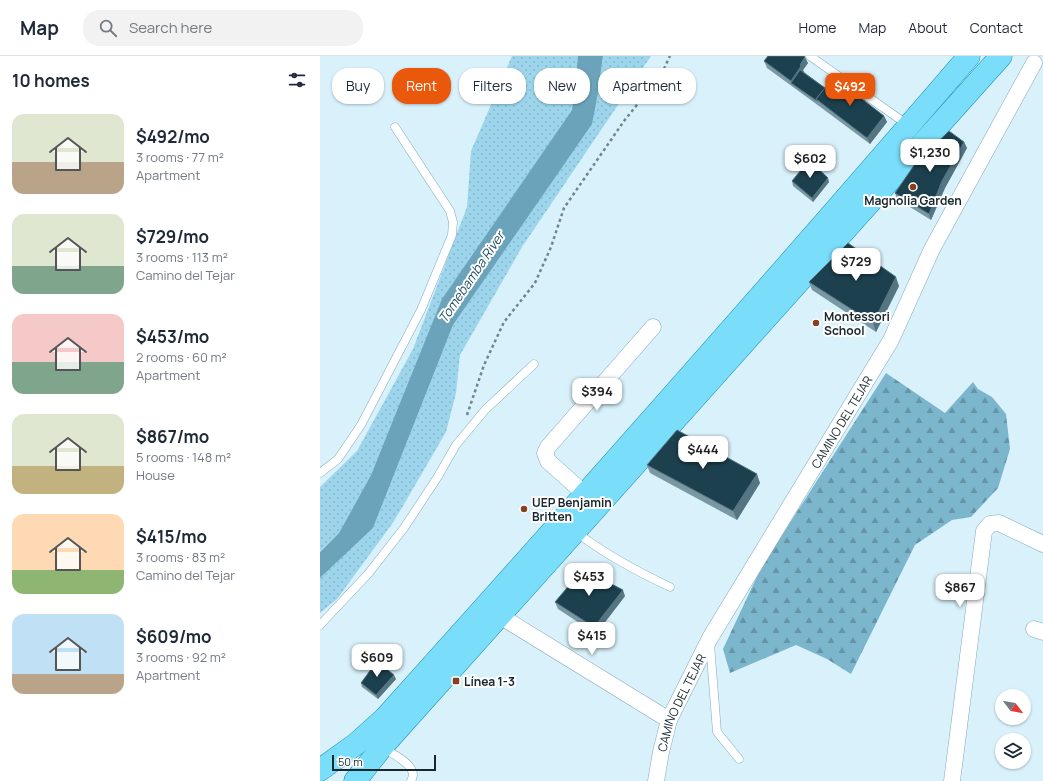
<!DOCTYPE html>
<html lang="en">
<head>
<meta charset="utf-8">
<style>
  :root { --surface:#fff; --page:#f2f2f3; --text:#1f2937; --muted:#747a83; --line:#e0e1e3; --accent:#ea580c }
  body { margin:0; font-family:Manrope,sans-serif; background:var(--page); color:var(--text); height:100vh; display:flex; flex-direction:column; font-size:15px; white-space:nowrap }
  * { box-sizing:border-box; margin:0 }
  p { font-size:13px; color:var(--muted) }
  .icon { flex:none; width:22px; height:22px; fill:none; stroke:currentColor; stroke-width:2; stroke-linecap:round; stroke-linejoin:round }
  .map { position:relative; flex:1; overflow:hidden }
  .sheet { display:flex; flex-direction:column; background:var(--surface); width:320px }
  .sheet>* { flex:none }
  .guide { position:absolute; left:12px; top:12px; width:380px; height:36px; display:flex; gap:8px }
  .needle { width:26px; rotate:121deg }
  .buttons { position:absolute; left:675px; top:633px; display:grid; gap:8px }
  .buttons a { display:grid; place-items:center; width:36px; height:36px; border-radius:50%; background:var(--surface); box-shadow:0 1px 3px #0004; font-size:20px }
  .scale { position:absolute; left:12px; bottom:10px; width:104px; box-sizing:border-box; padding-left:4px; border:2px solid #17272d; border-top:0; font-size:11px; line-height:14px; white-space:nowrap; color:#17272d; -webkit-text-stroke:3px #fff; paint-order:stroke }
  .price { position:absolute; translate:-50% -34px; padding:0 9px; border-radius:8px; background:#fff; color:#222; font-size:13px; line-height:26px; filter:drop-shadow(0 1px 2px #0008) }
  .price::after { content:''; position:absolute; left:50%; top:24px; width:12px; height:9px; margin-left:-6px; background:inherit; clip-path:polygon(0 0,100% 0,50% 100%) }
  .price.on { background:var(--accent); color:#fff }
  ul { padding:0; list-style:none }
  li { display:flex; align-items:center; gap:12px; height:100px; padding:0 12px }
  li span { display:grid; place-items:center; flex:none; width:112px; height:80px; border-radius:12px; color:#555 }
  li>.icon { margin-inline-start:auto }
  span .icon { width:48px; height:48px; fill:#fffc; stroke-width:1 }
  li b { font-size:17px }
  h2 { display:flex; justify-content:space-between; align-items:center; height:48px; padding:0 12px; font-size:17px }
  .pill { padding:0 14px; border-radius:16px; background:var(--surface); box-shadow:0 1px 3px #0004; font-size:14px; line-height:36px }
  .pill.on { background:var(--accent); color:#fff }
  header { display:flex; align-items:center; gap:24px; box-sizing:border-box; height:56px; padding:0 20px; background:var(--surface); border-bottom:1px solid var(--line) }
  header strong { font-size:19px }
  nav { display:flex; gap:22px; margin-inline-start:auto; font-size:14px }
  .search { width:280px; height:36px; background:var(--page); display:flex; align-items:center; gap:10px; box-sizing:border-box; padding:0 14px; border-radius:16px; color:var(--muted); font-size:15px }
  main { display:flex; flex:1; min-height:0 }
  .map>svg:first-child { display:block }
</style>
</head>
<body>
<header>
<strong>Map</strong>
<div class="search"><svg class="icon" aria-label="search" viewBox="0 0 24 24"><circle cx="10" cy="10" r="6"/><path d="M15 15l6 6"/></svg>Search here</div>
<nav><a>Home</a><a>Map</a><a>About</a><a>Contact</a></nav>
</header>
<main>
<section class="sheet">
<h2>10 homes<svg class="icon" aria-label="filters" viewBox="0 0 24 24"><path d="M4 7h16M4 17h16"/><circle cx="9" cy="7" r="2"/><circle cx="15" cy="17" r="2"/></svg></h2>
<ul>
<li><span style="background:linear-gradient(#dfe7d0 60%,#b9a48a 0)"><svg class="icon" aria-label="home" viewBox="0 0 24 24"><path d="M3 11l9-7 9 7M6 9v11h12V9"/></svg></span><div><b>$492/mo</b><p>3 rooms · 77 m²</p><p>Apartment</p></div></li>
<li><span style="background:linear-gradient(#dfe7d0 65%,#7fa58c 0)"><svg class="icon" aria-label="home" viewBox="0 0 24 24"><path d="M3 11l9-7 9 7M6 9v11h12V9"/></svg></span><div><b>$729/mo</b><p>3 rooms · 113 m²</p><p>Camino del Tejar</p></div></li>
<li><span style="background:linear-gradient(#f6c9c9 60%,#7fa58c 0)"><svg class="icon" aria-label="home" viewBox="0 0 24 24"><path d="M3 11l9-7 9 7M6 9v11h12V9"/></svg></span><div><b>$453/mo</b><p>2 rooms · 60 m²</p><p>Apartment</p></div></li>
<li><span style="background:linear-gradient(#dfe7d0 65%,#c2b280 0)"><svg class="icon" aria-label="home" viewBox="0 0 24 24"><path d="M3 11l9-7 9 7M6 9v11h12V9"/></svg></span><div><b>$867/mo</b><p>5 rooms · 148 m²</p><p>House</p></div></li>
<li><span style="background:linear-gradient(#ffd9b3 70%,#8fb573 0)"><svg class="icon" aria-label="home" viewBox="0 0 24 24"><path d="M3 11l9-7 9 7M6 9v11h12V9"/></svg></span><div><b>$415/mo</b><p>3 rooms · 83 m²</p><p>Camino del Tejar</p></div></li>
<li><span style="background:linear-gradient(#bfe0f5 75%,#b9a48a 0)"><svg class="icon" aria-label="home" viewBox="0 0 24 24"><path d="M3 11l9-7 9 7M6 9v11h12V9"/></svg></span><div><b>$609/mo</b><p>3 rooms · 92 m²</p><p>Apartment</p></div></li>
</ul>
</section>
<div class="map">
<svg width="723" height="725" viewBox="0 0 723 725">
  <defs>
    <pattern id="forest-firs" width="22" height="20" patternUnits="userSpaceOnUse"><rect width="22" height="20" fill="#7cb6cd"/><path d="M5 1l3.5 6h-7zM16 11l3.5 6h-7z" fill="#6594a7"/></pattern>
    <pattern id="park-dots" width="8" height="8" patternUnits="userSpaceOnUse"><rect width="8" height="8" fill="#9cd5ec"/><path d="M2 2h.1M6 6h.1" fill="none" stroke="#86b7cb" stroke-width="1.8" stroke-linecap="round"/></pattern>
  </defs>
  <rect width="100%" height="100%" fill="#d9f1fb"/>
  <path fill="url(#forest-firs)" d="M566 317 625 357 653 326 658 333 672 341 686 358 690 393 678 432 651 461 632 464 595 489 531 618 507 603 476 589 410 617 403 593 441 512Z"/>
  <g fill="url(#park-dots)">
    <path d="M192 0H258L252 54 161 187 81 346 51 419 19 477 0 495V431L37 395 93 293 147 151 151 95Z"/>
    <path d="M283 0H331L202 191 140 299 136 337 126 376 80 455 72 468 17 543 0 557V522L53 472 133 269 219 144 277 42Z"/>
  </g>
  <path fill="#6aa3ba" d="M258 0H283L277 42 272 68 133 269 53 472 0 522V496L19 477 51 419 122 243 252 54Z"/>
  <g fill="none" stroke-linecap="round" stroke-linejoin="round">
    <g stroke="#82a9b8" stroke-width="9">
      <g id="lane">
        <path d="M490 0 588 69"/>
        <path d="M0 417 18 403 41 369 101 254 132 179 133 166 130 155 75 71"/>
        <path d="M256 476C286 499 316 515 350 531"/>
        <path d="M0 569 48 518 84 472 117 422 136 389 165 354 214 308"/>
        <path d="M390 588 397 676 419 703"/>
        <path d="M63 692C71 697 93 707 93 719 93 721 92 723 91 725"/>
      </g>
    </g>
    <g stroke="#82a9b8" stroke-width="17">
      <g id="street">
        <path d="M266 439 228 405 225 397 228 391 333 271"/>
        <path d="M180 560 349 664"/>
        <path d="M714 573 723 576"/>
        <path id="s1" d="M336 725 341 696 349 664 390 582 571 284 612 193 714 7"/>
        <path d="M632 725 664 475 670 468 679 467 723 488"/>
      </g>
    </g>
    <g stroke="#1e8eb0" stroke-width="23">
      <g id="primary">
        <path d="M0 714 36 688 65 662C262 443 457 223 649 0"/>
        <path d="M35 725 62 691 681 0"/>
      </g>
    </g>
    <path stroke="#72858d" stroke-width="2.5" stroke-dasharray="3 3" stroke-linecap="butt" d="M147 359 164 309 184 266 215 227 231 191 244 152 304 65 341 19 350 0"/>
    <use href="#lane" stroke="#fff" stroke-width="8"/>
    <use href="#street" stroke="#fff" stroke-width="16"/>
    <use href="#primary" stroke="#7addfa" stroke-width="22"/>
  </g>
  <g fill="#7a98a4">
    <path d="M444 5 488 7 483 14 484 16 505 32 564 60 567 66 550 88 499 50 447 12Z"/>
    <path d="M644 86 647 92 625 132 611 164 577 143 575 137Z"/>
    <path d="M472 125 509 126 493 146 473 130Z"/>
    <path d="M489 226 579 230 556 276 492 234Z"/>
    <path d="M327 409 440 427 417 464 330 417Z"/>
    <path d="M305 540 276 578 238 553 235 546Z"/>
    <path d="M76 623 58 643 42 631 41 627Z"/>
  </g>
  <g fill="#557582">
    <path d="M485 1 488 7 483 14 484 16 471 27V25L480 9Z"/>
    <path d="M564 60 567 66 550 88 547 82Z"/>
    <path d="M644 86 647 92 625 132 611 164 609 158 622 125Z"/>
    <path d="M508 122 509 126 493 146 492 142Z"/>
    <path d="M576 221 579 230 556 276 553 267Z"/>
    <path d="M437 418 440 427 417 464 413 455Z"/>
    <path d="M303 534 305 540 276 578 274 571Z"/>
    <path d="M74 619 76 623 58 643 56 639Z"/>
  </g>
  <g fill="#1c404e" stroke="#557582">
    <path d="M448 0H484L485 1 480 9 481 10 471 25 444 5Z"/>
    <path d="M480 14 505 32 496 43 497 45 471 27Z"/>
    <path d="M514 21 564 60 547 82 496 43Z"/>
    <path d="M629 75 644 86 622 125 609 158 575 137 595 108Z"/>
    <path d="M489 104 508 122 492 142 472 125Z"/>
    <path d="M528 187 576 221 553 267 489 226Z"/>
    <path d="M357 374 437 418 413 455 327 409Z"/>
    <path d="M263 513 303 534 274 571 235 546Z"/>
    <path d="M57 605 74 619 56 639 41 627Z"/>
  </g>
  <g fill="#87401d" stroke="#fff" stroke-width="1.5">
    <circle cx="593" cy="131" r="4"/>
    <circle cx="496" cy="267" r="4"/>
    <circle cx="204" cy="453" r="4"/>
    <rect x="132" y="621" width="8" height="8" rx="2"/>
  </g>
  <g text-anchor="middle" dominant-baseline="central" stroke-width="4" stroke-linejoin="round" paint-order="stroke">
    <g font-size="12" font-weight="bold" fill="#17272d" stroke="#fff" text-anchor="start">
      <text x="593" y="144" text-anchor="middle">Magnolia Garden</text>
      <text x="504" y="260">Montessori<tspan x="504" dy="14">School</tspan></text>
      <text x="212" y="446">UEP Benjamin<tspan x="212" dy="14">Britten</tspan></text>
      <text x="144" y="625">Línea 1-3</text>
    </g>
    <g font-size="12" fill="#17272d" stroke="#fff">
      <text stroke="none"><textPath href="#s1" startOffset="407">CAMINO DEL TEJAR</textPath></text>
      <text stroke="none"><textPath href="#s1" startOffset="83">CAMINO DEL TEJAR</textPath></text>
    </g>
    <g font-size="13" font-style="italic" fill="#1e4f60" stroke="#fff">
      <text transform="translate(151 221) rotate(-56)">Tomebamba River</text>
    </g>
  </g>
</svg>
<div class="buttons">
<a><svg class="needle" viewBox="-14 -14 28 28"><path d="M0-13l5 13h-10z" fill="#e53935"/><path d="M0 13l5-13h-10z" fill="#747a83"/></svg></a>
<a><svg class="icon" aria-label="layers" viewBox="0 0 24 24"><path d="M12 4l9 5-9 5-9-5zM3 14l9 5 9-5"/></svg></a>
</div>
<div class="scale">50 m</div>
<b class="price on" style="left:530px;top:51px">$492</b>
<b class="price" style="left:610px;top:117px">$1,230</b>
<b class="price" style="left:490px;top:123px">$602</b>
<b class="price" style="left:536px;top:226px">$729</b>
<b class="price" style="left:277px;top:356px">$394</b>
<b class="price" style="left:383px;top:414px">$444</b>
<b class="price" style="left:269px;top:541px">$453</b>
<b class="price" style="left:640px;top:552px">$867</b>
<b class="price" style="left:272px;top:600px">$415</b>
<b class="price" style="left:57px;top:622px">$609</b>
<div class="guide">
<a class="pill">Buy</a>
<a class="pill on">Rent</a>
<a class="pill">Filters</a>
<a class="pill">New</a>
<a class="pill">Apartment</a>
</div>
</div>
</main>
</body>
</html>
